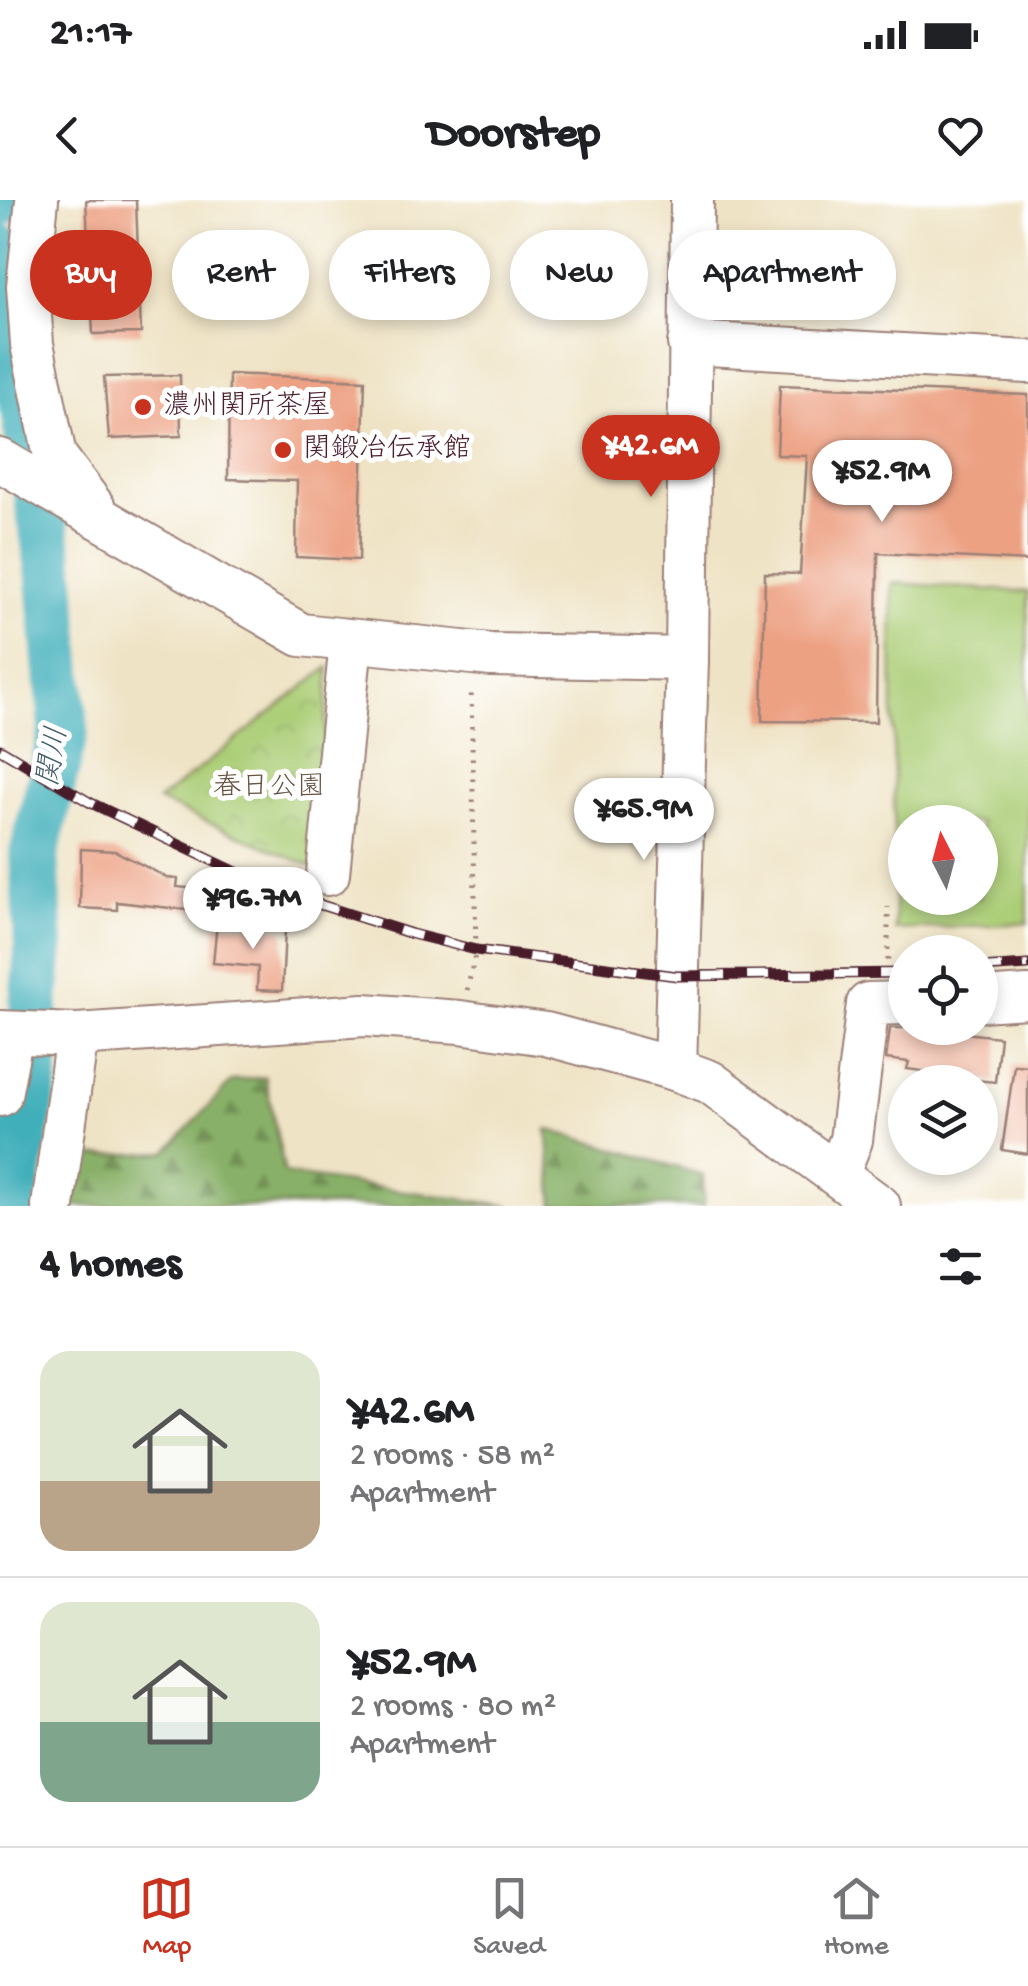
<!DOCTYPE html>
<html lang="en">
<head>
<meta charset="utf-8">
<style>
  :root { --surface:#fff; --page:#f6f6f6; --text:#202124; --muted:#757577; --line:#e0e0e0; --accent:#c8321e }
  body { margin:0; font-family:"Gochi Hand","Klee One",sans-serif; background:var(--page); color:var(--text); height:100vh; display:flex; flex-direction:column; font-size:38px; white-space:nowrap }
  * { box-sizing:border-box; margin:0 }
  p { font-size:32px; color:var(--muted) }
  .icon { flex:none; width:55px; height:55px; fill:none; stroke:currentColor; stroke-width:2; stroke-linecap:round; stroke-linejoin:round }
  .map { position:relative; height:1006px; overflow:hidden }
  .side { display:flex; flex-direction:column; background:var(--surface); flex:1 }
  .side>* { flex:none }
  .top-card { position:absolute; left:30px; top:30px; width:970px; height:90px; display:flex; gap:20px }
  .needle { width:65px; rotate:354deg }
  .tools { position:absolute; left:888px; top:605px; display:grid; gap:20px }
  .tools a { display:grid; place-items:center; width:110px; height:110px; border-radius:50%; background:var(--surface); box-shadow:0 5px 15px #0003; font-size:50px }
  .price { position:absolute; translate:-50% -85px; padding:0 22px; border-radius:35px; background:#fff; color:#222; font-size:32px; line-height:65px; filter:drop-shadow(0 2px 5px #0008) }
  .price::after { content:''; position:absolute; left:50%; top:60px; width:30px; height:22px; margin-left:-15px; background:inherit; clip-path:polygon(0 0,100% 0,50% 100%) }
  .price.active { background:var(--accent); color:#fff }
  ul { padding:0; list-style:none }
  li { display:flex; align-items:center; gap:30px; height:250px; padding:0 40px }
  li+li { border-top:2px solid var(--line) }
  li span { display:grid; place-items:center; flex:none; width:280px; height:200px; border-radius:30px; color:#555 }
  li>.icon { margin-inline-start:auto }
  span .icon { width:120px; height:120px; fill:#fffc; stroke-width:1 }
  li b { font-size:42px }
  h2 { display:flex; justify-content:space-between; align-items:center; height:120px; padding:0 40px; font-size:42px }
  .chip { padding:0 35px; border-radius:45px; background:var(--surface); box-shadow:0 5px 15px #0003; font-size:35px; line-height:90px }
  .chip.active { background:var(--accent); color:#fff }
  .status { display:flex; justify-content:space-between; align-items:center; height:70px; padding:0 50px; background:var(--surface); direction:ltr }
  .status svg { height:28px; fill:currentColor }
  header { display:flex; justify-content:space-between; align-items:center; height:130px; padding:0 40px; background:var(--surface); font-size:45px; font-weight:700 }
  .dock { display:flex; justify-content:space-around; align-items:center; height:140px; border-top:2px solid var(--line); background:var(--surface); font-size:28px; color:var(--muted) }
  .dock a { display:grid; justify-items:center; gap:5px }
  .dock .active { color:var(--accent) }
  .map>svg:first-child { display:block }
</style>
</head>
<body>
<div class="status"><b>21:17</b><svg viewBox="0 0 49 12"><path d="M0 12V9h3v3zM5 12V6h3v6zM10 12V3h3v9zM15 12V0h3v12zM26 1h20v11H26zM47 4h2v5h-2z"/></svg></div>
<header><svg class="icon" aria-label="back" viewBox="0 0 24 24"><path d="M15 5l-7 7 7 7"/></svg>Doorstep<svg class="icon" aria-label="heart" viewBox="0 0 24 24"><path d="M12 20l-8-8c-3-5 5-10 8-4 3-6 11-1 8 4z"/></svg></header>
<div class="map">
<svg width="1028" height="1006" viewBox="0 0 1028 1006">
  <defs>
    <pattern id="forest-firs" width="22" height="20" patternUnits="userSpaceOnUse" patternTransform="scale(2.5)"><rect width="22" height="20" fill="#88b067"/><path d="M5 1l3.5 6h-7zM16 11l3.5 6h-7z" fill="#718f55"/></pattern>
    <pattern id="park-crowns" width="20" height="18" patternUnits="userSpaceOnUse" patternTransform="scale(2.5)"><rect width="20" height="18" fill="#abcd76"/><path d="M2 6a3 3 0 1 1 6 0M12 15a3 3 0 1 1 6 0" fill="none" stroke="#95b066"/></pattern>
  </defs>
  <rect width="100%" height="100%" fill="#fff"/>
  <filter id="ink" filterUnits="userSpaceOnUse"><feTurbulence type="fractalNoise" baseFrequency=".01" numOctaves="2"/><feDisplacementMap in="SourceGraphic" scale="20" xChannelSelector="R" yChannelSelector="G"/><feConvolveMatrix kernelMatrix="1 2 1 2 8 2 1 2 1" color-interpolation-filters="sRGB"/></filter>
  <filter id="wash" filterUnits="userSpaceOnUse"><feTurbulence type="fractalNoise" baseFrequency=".0048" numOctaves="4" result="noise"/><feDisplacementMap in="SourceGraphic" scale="40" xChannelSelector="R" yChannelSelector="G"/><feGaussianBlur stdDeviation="2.25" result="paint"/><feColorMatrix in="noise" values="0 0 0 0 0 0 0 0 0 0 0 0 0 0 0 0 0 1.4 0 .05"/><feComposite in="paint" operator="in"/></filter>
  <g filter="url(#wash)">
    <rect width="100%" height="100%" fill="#efe3c5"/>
    <path fill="#abcd76" stroke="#7a7650" stroke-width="2.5" fill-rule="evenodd" d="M892 383 1028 392V723L895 730ZM905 622H980V698H905Z"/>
    <g fill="url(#forest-firs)" stroke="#696849" stroke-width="2.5">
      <path d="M265 877 285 974 511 1006H72L78 957 166 952 232 881Z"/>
      <path d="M547 929 703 975 704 1006H554Z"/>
    </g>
    <path fill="url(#park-crowns)" stroke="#7a7650" stroke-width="2.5" d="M329 467 317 669 158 601Z"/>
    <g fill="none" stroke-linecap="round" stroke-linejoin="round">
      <g stroke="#3fafba" stroke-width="50">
        <path d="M0 1V0"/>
        <path d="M0 49 10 145 25 210 50 368 64 530 34 654 39 747 34 804V878L12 1006"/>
      </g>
    </g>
    <g id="blocks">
      <g fill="#eda183">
        <path d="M86 0H136L141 133 93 134Z"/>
        <path d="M229 174 365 180 359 360 296 357 297 281 228 279Z"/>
        <path d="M180 175 181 236 109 239 104 177Z"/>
        <path d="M780 185 1028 195V361L878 353 876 522 762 521 765 373 800 374 807 256 777 255Z"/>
        <path d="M81 649 115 651 168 678 178 679 177 687 207 690 206 712 117 702V710L80 708Z"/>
        <path d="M217 722 285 730 282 791 257 790 258 767 213 763Z"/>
        <path d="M890 828H921L1000 837 995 882 937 876V873L907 869 909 862 886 859Z"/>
        <path d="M1014 865 1028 866V954L1002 950Z"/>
      </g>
    </g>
  </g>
  <g filter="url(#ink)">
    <use href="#blocks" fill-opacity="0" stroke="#9c8178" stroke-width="2.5"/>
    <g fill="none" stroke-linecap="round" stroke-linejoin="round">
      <g stroke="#9c8178" stroke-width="46">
        <g id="minor">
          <path d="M37 0 28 86 32 144 55 256 94 308"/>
          <path d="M689 143 1028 162"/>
          <path d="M0 260 301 435 491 455 687 459"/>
          <path d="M328 674 351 442"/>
          <path d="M980 800 1028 797"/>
          <path d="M0 832 77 835 364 815 460 822 546 834 675 869 710 882 879 1006"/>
          <path d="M675 869 687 459 692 0"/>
          <path d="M0 895 12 834"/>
          <path d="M838 973 851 940 868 804 905 803"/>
          <path d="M53 1006 77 835"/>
        </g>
      </g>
      <g stroke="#9c8178" stroke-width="5" stroke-dasharray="2.5 8" stroke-linecap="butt">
        <path d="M888 771V707"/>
        <path d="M467 790 476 750 471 487"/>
      </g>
      <use href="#minor" stroke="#fff" stroke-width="42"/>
      <g stroke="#4a1f2b" stroke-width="11">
        <g id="rail">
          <path d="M0 549 89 602 274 690 412 734 476 750 677 776 905 773"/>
          <path d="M980 768 1028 765"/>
        </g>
      </g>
      <use href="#rail" stroke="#fff" stroke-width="8" stroke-dasharray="22" stroke-linecap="butt"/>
    </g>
  </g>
  <g fill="#c8321e" stroke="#fff" stroke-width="4">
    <circle cx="143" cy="207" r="10"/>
    <circle cx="283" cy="250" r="10"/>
  </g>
  <g text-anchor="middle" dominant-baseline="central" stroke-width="10" stroke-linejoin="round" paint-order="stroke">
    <g font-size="28" fill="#4a1f2b" stroke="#fff" text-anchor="start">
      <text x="163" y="207">濃州関所茶屋</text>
      <text x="303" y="250">関鍛冶伝承館</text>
    </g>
    <g font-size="28" fill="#675342" stroke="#fff">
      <text x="269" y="588">春日公園</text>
    </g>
    <g font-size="30" font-style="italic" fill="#45606b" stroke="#fff">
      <text transform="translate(55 557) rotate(-80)">関川</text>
    </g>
  </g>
</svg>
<div class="tools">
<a><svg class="needle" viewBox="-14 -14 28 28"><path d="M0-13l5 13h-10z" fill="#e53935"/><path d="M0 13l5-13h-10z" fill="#757577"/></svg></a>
<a><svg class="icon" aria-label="locate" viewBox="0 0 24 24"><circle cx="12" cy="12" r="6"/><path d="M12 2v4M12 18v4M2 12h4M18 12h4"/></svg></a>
<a><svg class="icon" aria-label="layers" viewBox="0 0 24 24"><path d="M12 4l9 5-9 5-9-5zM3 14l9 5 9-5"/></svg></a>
</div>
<b class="price active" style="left:651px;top:300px">¥42.6M</b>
<b class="price" style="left:882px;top:325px">¥52.9M</b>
<b class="price" style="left:644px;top:663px">¥65.9M</b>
<b class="price" style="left:253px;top:752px">¥96.7M</b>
<div class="top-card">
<a class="chip active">Buy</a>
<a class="chip">Rent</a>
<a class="chip">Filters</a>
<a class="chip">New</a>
<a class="chip">Apartment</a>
</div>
</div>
<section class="side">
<h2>4 homes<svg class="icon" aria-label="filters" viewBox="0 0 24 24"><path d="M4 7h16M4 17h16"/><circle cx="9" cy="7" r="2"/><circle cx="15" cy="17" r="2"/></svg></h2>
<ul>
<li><span style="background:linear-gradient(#dfe7d0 65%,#b9a48a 0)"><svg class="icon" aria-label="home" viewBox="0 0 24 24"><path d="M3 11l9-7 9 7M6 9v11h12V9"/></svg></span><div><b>¥42.6M</b><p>2 rooms · 58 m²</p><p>Apartment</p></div></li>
<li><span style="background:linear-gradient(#dfe7d0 60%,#7fa58c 0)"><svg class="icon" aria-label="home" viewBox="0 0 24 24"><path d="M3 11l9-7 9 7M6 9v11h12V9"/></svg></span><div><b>¥52.9M</b><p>2 rooms · 80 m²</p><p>Apartment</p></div></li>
</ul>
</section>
<nav class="dock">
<a class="active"><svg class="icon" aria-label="map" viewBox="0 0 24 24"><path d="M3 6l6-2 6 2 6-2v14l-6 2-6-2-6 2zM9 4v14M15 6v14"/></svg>Map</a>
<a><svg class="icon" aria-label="saved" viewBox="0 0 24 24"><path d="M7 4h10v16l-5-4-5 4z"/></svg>Saved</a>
<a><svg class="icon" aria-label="home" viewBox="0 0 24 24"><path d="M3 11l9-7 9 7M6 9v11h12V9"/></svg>Home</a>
</nav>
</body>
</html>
